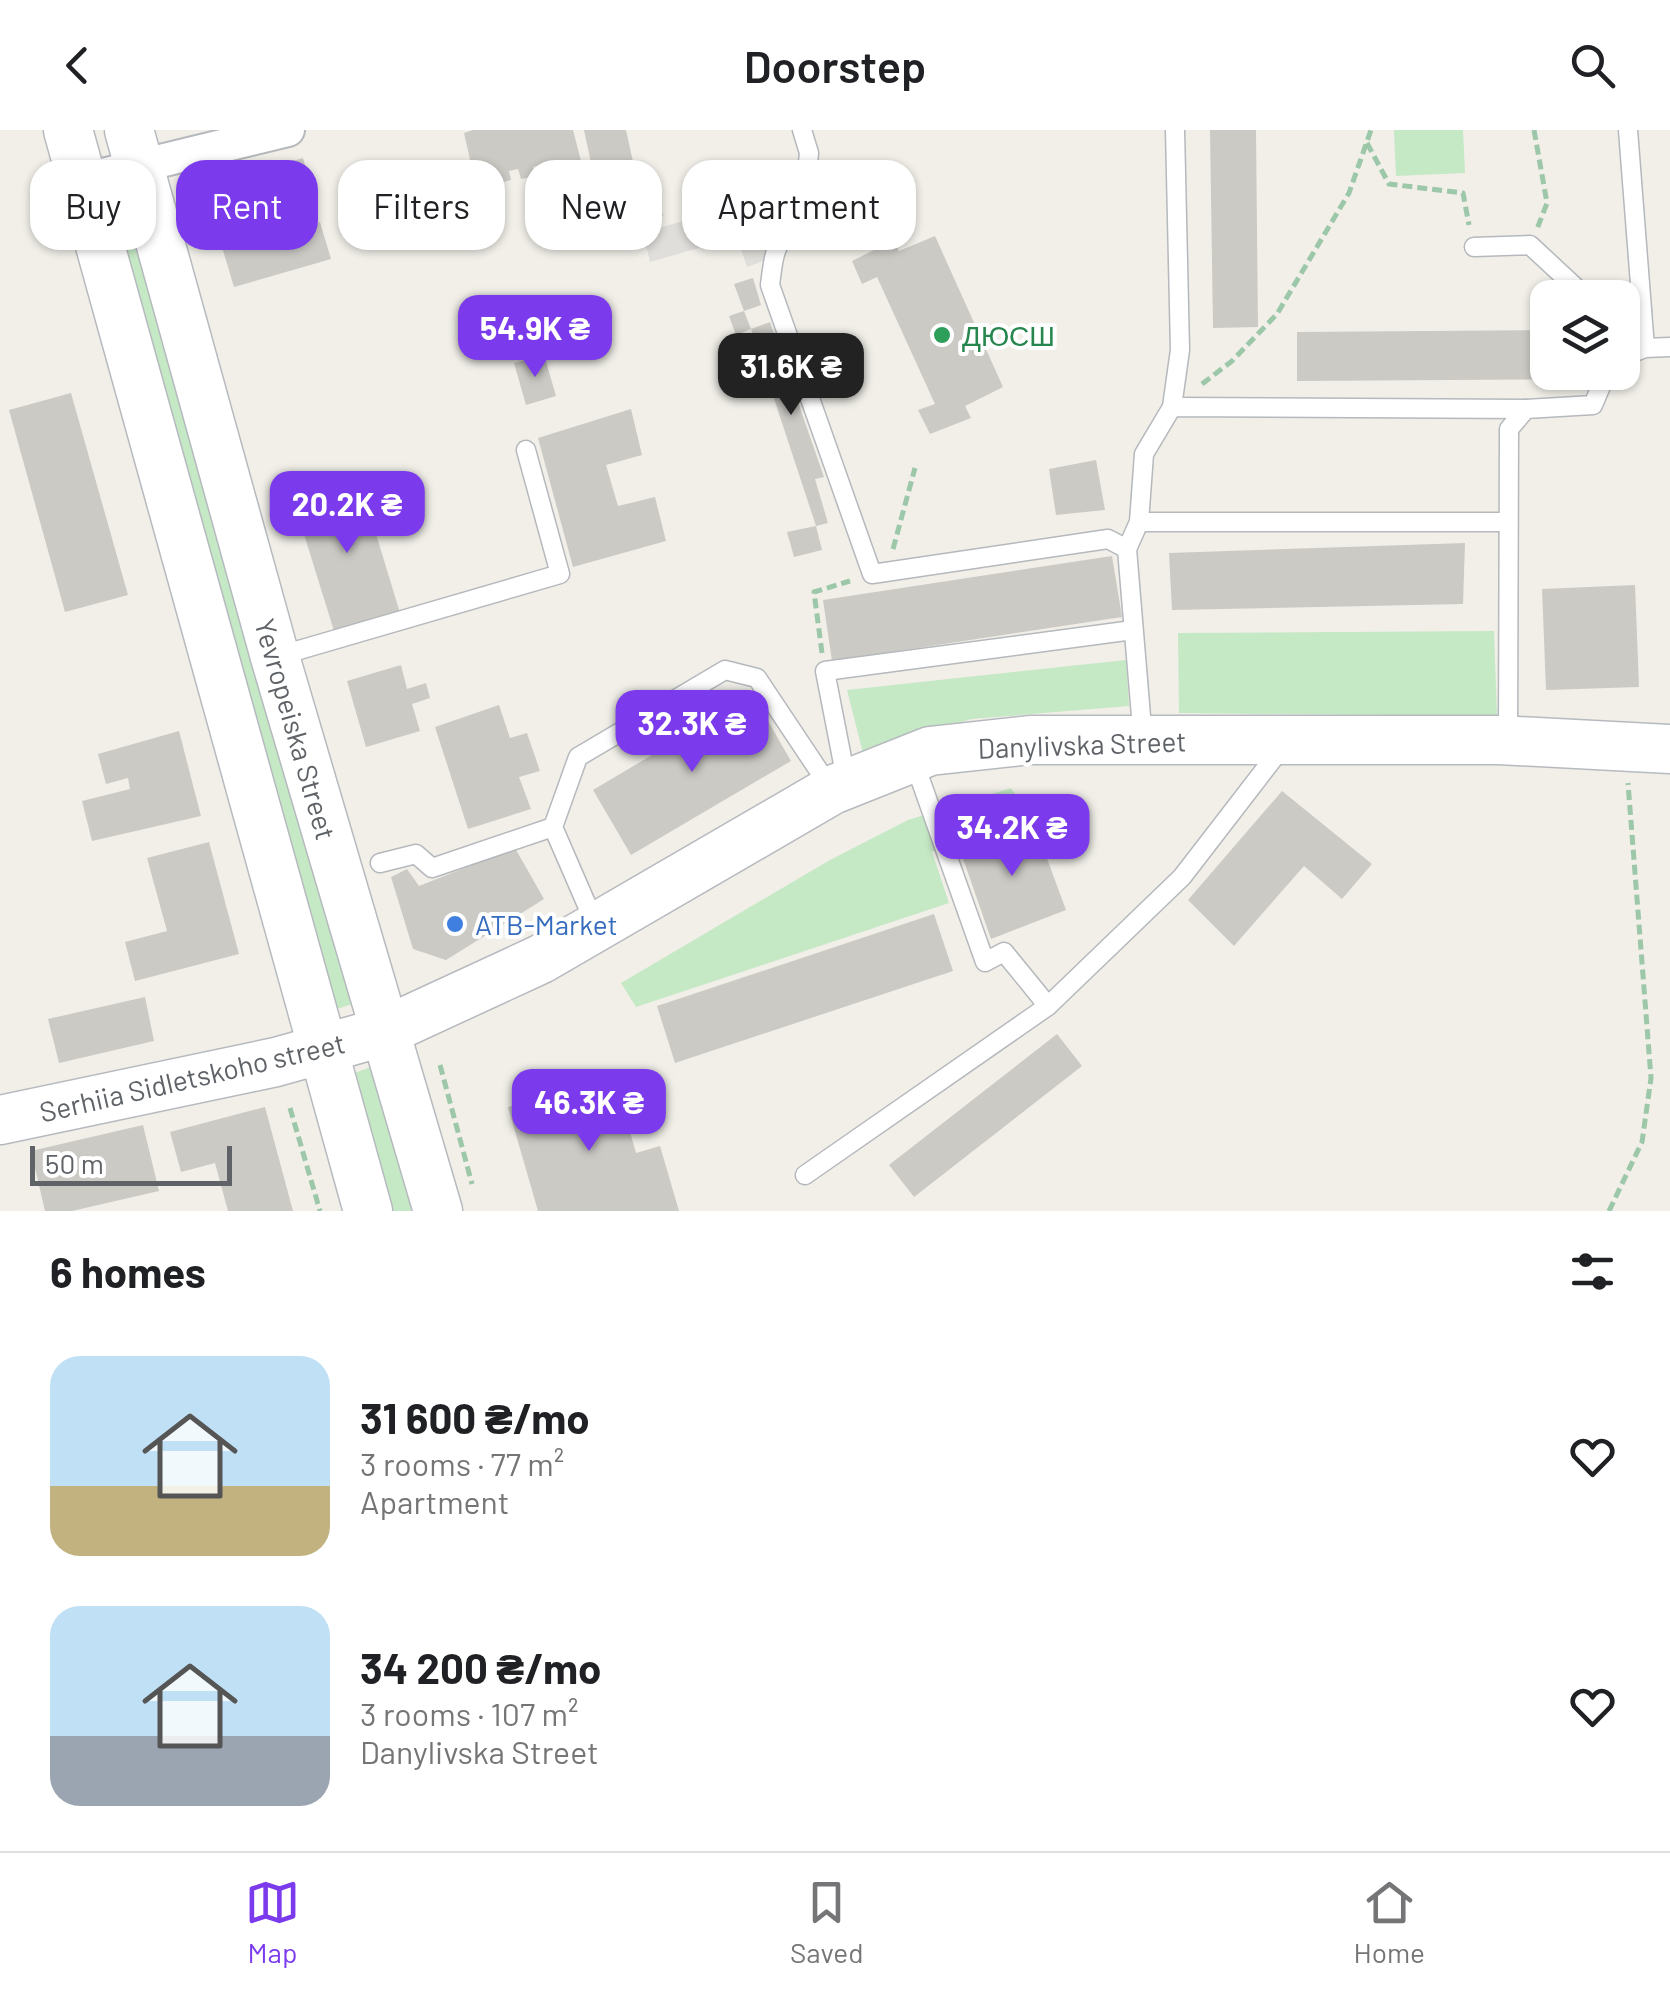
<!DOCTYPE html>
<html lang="en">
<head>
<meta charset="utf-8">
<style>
  :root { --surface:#fff; --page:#f2f2f2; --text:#202124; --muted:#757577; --line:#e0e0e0; --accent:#7c3aed }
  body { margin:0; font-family:Barlow,sans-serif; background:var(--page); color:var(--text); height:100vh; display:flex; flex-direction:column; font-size:38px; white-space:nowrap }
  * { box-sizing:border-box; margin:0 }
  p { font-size:32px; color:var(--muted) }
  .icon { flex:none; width:55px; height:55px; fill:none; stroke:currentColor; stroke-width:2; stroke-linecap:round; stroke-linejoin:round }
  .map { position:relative; height:1081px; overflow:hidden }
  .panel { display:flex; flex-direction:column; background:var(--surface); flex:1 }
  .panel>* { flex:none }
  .banner { position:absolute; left:30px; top:30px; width:1000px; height:90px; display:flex; gap:20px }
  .fabs { position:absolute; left:1530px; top:150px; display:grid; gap:20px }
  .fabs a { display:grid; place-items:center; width:110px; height:110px; border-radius:20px; background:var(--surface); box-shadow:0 2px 8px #0004; font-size:50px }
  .scale { position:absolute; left:30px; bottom:25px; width:202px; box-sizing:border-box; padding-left:10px; border:5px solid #5f6368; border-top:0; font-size:28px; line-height:35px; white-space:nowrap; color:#5f6368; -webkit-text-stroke:8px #fff; paint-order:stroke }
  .price { position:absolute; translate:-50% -85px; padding:0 22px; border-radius:20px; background:var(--accent); color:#fff; font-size:32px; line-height:65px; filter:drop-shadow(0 2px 5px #0008) }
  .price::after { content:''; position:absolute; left:50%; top:60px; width:30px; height:22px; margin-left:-15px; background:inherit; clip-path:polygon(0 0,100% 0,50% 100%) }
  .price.selected { background:#222; color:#fff }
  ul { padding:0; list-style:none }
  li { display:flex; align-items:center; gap:30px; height:250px; padding:0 50px }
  li span { display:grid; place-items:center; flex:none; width:280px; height:200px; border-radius:30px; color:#555 }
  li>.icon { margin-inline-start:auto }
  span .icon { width:120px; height:120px; fill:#fffc; stroke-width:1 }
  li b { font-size:42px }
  h2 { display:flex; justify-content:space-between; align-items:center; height:120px; padding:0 50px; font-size:42px }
  .tag { padding:0 35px; border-radius:30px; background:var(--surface); box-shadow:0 2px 8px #0004; font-size:35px; line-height:90px }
  .tag.selected { background:var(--accent); color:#fff }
  header { display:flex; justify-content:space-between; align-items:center; height:130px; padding:0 50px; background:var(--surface); font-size:45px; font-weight:600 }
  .tabs { display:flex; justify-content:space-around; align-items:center; height:140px; border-top:2px solid var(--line); background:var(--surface); font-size:28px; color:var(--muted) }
  .tabs a { display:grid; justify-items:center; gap:5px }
  .tabs .selected { color:var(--accent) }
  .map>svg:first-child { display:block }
</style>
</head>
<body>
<header><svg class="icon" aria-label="back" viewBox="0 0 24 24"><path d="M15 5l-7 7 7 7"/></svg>Doorstep<svg class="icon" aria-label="search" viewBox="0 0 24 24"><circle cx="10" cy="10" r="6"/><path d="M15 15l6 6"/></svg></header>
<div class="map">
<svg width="1670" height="1081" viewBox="0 0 1670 1081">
  <rect width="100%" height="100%" fill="#f1efe8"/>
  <path fill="#e0deda" d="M794 57 803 88 764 100 771 128 747 137 737 107 650 132 643 103Z"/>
  <g fill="#c5e8c5">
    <path d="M1394 0H1463L1465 43 1396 46Z"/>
    <path d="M140 85 362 871 327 882 109 96Z"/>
    <path d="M1494 501 1497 586 1179 583 1178 503Z"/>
    <path d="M1126 530 1129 576 971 589 863 623 847 560Z"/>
    <path d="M1011 658 1027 682 932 722 949 773 636 877 621 853 830 730 908 690Z"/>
    <path d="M384 932 428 1081H385L347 946Z"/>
  </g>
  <g fill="#cccac5">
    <path d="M473 0H573L581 31 549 39 548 33 533 37 535 46 521 49 518 39 509 41 511 50 484 57 481 45 474 47 464 3Z"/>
    <path d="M584 0H626L633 32 593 42Z"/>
    <path d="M1210 0H1256L1258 197 1213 198Z"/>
    <path d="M303 28 316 75 271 89 276 105 320 92 331 129 234 157 204 57Z"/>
    <path d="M838 59 847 84 828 92 819 66Z"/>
    <path d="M658 68 663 86 640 93 635 76Z"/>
    <path d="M935 106 1003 257 965 276 971 288 930 304 918 280 935 274 877 147 862 154 852 131 894 110 899 121Z"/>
    <path d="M753 148 761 175 744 181 751 199 736 205 729 186 744 181 734 154Z"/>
    <path d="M770 192 824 347 815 349 828 393 816 396 751 199Z"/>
    <path d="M1548 200V242H1588V249L1297 251V202Z"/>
    <path d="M544 225 556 266 526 275 514 233Z"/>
    <path d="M71 263 128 465 65 482 9 280Z"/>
    <path d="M631 279 642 325 606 335 618 376 655 367 666 411 573 437 538 308Z"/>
    <path d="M1096 330 1105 380 1056 385 1049 339Z"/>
    <path d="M359 348 400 483 335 504 293 369Z"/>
    <path d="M816 396 822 420 794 427 787 402Z"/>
    <path d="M1465 413 1463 474 1172 480 1169 423Z"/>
    <path d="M1112 426 1122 487 832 531 823 470Z"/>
    <path d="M1635 455 1639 557 1546 560 1542 459Z"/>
    <path d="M401 535 407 559 426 553 430 568 412 574 420 601 366 617 347 551Z"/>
    <path d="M753 565 791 631 631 725 593 660Z"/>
    <path d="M499 575 510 608 527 603 540 641 519 647 531 679 468 699 435 597Z"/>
    <path d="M179 601 201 686 92 711 82 671 130 659 128 648 106 654 98 624Z"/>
    <path d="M1282 661 1372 734 1342 769 1304 736 1234 816 1188 770Z"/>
    <path d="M1032 688 1066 780 991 809 959 717Z"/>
    <path d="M209 712 239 824 135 851 125 812 167 801 147 728Z"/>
    <path d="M515 718 544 769 446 830 413 819 391 747 407 739 419 756Z"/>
    <path d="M934 784 953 841 675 933 657 876Z"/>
    <path d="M145 867 154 911 59 933 48 889Z"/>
    <path d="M1057 904 1082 936 914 1067 889 1035Z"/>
    <path d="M614 946 636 1023 660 1016 679 1081H538L508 977Z"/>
    <path d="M265 977 293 1081H228L215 1033 181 1042 170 1002Z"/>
    <path d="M143 995 159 1061 72 1081H45L31 1021Z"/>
  </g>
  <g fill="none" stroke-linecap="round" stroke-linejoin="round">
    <g stroke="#b5b8bc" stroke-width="21">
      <g id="lane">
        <path d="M802 0 809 23 805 61 812 90C775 107 775 116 770 155L872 444 1108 409 1127 419"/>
        <path d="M1628 0 1645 218"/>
        <path d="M1474 117 1530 115 1587 168"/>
        <path d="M1622 177 1642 181"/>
        <path d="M1622 227 1645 218 1670 217"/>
        <path d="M1172 277 1180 220 1175 0"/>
        <path d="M1139 392H1508"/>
        <path d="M275 527 560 444 526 320"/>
        <path d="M1143 610 1127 419 1139 392 1144 324 1172 277 1526 279"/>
        <path d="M1508 610 1509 299 1526 279 1593 275 1607 242"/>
        <path d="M913 629 985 832 1004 822 1048 876"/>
        <path d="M847 654 825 541 1133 500"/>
        <path d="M380 733 416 724 432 738 553 697"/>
        <path d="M596 796 553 697 578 627 725 540 757 548 831 659"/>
        <path d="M805 1045 1048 876 1182 747 1283 616"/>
      </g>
    </g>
    <g stroke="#b5b8bc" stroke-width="36">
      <path id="street" d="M82 50 288 0"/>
    </g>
    <g stroke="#b6babf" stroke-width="51">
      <g id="secondary">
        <path d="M68 0 368 1081"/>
        <path d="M129 0 275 527 438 1081"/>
        <path d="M0 990 276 932 383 902 541 829 832 660 930 621 1030 610H1499L1670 619"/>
      </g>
    </g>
    <g stroke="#9cc7a9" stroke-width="5" stroke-dasharray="10 5" stroke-linecap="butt">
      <path d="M1534 0 1547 73 1537 99"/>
      <path d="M1367 13 1389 54 1463 63 1469 95"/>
      <path d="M1202 254 1232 231 1277 184 1349 63 1371 0"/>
      <path d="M893 419 915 338"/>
      <path d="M822 523 814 462 850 451"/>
      <path d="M440 935 472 1054"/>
      <path d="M290 978 320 1081"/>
      <path d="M1609 1081 1642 1012 1651 948 1628 653"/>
    </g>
    <use href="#lane" stroke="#fff" stroke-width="18"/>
    <use href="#street" stroke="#fff" stroke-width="32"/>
    <use href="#secondary" stroke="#fff" stroke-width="48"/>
  </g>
  <circle fill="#2e9e5b" stroke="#fff" stroke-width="4" cx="942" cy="205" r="10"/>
  <circle fill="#3f7fe0" stroke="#fff" stroke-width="4" cx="455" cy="794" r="10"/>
  <g text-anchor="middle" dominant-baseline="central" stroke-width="8" stroke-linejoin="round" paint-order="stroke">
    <g font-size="28" fill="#27864d" stroke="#fff" text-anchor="start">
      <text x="962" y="205">ДЮСШ</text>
    </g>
    <g font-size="28" fill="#5f6368" stroke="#fff">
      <text transform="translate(296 599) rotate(74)">Yevropeiska Street</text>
      <text transform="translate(1082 614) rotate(-2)">Danylivska Street</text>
      <text transform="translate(192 947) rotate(-13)">Serhiia Sidletskoho street</text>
    </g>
    <g font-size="28" fill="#366cbe" stroke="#fff" text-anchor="start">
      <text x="475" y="794">ATB-Market</text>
    </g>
  </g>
</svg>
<div class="fabs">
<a><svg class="icon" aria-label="layers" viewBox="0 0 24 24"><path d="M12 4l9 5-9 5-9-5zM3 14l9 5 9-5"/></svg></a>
</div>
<div class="scale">50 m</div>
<b class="price" style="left:535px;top:250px">54.9K ₴</b>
<b class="price selected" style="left:791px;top:288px">31.6K ₴</b>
<b class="price" style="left:347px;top:426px">20.2K ₴</b>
<b class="price" style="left:692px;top:645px">32.3K ₴</b>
<b class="price" style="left:1012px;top:749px">34.2K ₴</b>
<b class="price" style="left:589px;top:1024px">46.3K ₴</b>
<div class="banner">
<a class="tag">Buy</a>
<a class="tag selected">Rent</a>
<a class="tag">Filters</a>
<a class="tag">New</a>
<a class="tag">Apartment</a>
</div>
</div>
<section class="panel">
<h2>6 homes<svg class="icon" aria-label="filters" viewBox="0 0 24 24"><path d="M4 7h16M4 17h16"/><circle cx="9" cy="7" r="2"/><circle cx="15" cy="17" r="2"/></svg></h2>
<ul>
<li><span style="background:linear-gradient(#bfe0f5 65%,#c2b280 0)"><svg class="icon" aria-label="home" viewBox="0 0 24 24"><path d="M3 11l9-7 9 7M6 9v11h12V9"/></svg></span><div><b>31 600 ₴/mo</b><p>3 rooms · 77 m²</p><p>Apartment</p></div><svg class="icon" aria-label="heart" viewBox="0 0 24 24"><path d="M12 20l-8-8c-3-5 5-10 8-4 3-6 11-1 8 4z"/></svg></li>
<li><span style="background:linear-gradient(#bfe0f5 65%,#9aa5b1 0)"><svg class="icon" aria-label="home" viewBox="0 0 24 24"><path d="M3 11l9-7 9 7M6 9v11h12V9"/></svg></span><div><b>34 200 ₴/mo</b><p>3 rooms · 107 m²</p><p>Danylivska Street</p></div><svg class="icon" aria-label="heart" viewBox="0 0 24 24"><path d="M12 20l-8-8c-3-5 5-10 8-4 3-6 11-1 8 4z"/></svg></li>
</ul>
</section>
<nav class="tabs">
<a class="selected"><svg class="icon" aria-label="map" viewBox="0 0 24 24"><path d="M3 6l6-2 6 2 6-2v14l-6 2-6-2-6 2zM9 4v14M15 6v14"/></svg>Map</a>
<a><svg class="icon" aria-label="saved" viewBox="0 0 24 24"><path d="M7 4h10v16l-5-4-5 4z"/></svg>Saved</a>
<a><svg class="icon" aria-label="home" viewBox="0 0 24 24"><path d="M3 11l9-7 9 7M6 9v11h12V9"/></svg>Home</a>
</nav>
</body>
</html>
